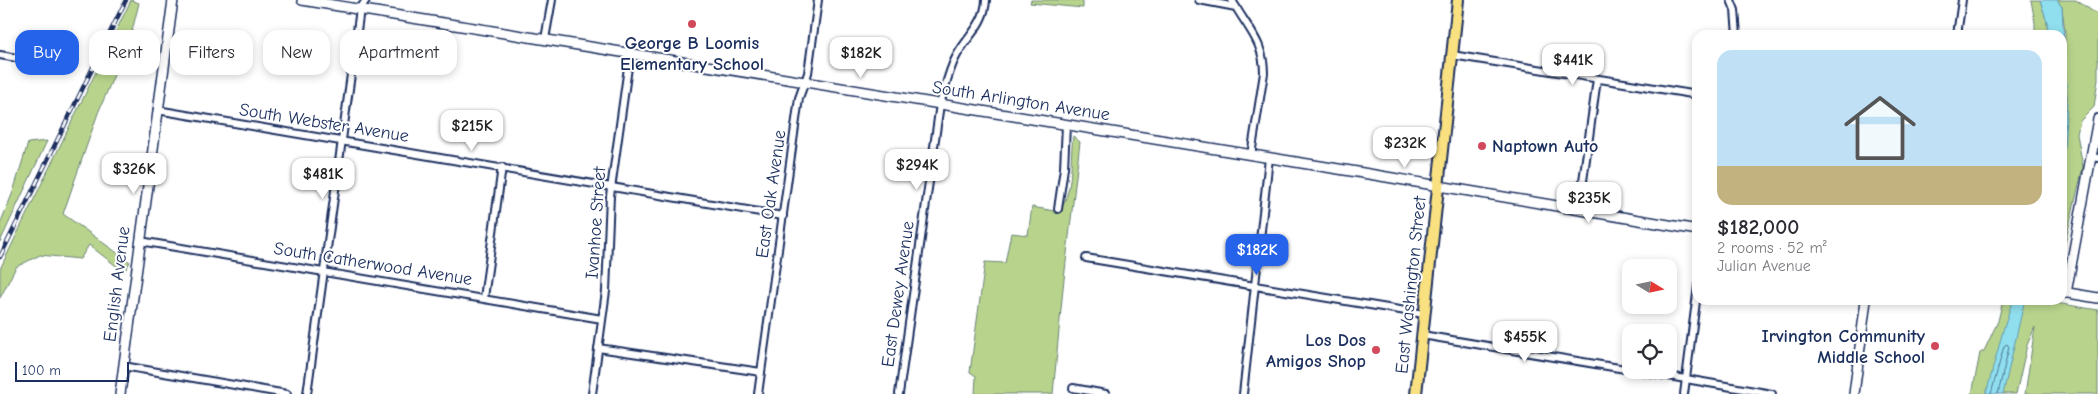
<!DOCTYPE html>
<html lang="en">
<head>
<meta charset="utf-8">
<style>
  :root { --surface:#fff; --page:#f7f7f7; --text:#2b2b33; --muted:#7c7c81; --line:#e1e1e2; --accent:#2563eb }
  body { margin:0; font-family:"Comic Neue",sans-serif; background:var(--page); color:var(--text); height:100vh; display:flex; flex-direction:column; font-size:19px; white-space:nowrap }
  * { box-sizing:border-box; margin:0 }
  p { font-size:16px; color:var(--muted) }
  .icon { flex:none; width:28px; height:28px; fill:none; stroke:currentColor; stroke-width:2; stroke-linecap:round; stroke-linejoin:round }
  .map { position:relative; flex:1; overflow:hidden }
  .sheet { position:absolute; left:1692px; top:30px; width:375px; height:275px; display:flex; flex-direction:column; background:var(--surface); border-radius:15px; box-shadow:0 2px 8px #0003 }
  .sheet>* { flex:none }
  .banner { position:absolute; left:15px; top:30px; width:475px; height:45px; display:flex; gap:10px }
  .needle { width:32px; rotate:100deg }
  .tools { position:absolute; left:1622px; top:259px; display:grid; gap:10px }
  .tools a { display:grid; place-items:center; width:55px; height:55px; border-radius:10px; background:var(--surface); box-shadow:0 2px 8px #0003; font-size:25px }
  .scale { position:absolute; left:15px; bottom:12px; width:114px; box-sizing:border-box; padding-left:5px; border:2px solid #1b2f5e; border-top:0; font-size:14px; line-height:18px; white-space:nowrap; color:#1b2f5e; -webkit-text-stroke:4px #fff; paint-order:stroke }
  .price { position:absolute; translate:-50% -42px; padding:0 11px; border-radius:10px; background:#fff; color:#222; font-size:16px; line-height:32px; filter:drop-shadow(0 1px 2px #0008) }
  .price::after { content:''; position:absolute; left:50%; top:30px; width:15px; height:11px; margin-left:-8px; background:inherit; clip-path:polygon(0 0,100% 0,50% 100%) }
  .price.current { background:var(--accent); color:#fff }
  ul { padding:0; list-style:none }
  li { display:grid; align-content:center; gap:10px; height:265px; padding:0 25px }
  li+li { border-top:1px solid var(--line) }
  li span { display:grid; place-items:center; height:155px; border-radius:15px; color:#555 }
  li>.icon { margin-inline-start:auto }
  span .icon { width:90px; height:90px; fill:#fffc; stroke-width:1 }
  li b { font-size:21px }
  .pill { padding:0 18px; border-radius:15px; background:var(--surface); box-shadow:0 2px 8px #0003; font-size:18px; line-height:45px }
  .pill.current { background:var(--accent); color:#fff }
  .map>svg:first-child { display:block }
</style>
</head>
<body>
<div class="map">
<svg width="2098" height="394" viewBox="0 0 2098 394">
  <rect width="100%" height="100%" fill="#fff"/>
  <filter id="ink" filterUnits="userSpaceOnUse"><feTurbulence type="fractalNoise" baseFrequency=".02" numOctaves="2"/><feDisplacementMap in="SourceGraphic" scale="10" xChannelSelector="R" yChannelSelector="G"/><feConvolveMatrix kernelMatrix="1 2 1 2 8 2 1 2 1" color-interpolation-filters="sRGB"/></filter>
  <g filter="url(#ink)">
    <g fill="#b8d48c" stroke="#6a8275">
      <path d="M131 0 139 3 131 35 98 113 63 214 130 262 124 272 89 245 80 259 40 255 16 267 0 298V269Z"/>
      <path d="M1031 0H1083V8L1030 3Z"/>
      <path d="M2031 0H2040L2047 22 2048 35H2035V23Z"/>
      <path d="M2057 0H2076L2098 15V79L2094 107 2080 121 2077 134 2083 167 2063 252 2062 166 2067 98 2065 78V33L2062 7Z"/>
      <path d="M1073 136 1080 142 1063 288 1053 394H975L976 376 970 372 985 262 1005 263 1011 233 1028 235 1032 207 1060 212C1075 182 1069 167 1073 136Z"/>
      <path d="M47 141 0 242V224L13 192 28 143Z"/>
      <path d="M2003 300H2016L1989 394H1972L1980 353 1984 351 1998 321Z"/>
      <path d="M2023 300H2038L2098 310V394H2025L2035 327 2027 345 2016 394H2001Z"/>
    </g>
    <g fill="#90dfee" stroke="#6199b4">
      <path d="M2040 0H2057L2062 7 2067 98 2063 166 2062 35H2048L2047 22Z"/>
      <path d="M2016 300H2023L2024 303 2003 394H1986L2004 327 2012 302H2016Z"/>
    </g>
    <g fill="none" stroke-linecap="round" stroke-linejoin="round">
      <path stroke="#4a7598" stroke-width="1" d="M1991 394 2004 346 2007 344 2009 347 1998 394"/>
      <g stroke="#1b2f5e" stroke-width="10">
        <g id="street">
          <path d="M1199 0 1236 7"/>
          <path d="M1232 0C1246 27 1264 41 1264 73L1251 155"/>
          <path d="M1731 0 1735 10 1737 35"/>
          <path d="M1957 35 1962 0"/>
          <path d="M545 39 552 0"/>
          <path d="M0 55 56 65"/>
          <path d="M1452 55 1698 95"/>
          <path d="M157 110 783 216"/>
          <path d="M2091 157 2098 158"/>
          <path d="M1058 209 1064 168 1066 125"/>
          <path d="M1579 210 1597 79"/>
          <path d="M140 241 602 319"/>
          <path d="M1086 258 1424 314"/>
          <path d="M484 298 502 167"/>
          <path d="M1422 335 1631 370"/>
          <path d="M598 348 761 372"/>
          <path d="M123 366 287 394"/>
          <path d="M1634 370 1772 394"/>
          <path d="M1073 388 1106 394"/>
          <path d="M307 394 360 9 366 0"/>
          <path d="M592 394 606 291 610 196 630 53"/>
          <path d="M758 394 799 98 808 73 818 0"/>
          <path d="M899 394 940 104C945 89 948 73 955 59 965 38 985 25 986 0"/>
          <path d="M1243 394 1269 158"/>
          <path d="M1684 394 1698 286"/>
        </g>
      </g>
      <g stroke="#1b2f5e" stroke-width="12">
        <g id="secondary">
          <path d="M302 0 1357 172 1698 230"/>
          <path d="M2062 292 2098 298"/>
          <path d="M2066 293 2098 119"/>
          <path d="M120 394 173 0"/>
          <path d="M1854 394 1866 300"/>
        </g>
      </g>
      <g stroke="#1b2f5e" stroke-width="14">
        <path id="primary" d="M1416 394 1458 0"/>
      </g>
      <use href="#street" stroke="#fff" stroke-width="6"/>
      <use href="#secondary" stroke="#fff" stroke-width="9"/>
      <use href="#primary" stroke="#f9e181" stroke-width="10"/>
      <g stroke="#1b2f5e" stroke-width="4.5">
        <path id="rail" d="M0 257 126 0"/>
      </g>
      <use href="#rail" stroke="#fff" stroke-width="2.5" stroke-dasharray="8" stroke-linecap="butt"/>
    </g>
  </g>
  <g fill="#d1495b" stroke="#fff" stroke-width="2">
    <circle cx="692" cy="24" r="5"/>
    <circle cx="1482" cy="146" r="5"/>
    <circle cx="1935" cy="346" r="5"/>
    <circle cx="1376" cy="350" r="5"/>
  </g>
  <g text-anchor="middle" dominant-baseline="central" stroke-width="4" stroke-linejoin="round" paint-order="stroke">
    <g font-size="18" font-weight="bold" fill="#1b2f5e" stroke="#fff" text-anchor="end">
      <text x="692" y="43" text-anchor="middle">George B Loomis<tspan x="692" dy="21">Elementary School</tspan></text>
      <text x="1492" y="146" text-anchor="start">Naptown Auto</text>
      <text x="1925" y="336">Irvington Community<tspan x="1925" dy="21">Middle School</tspan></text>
      <text x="1366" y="340">Los Dos<tspan x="1366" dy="21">Amigos Shop</tspan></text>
    </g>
    <g font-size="18" fill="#1b2f5e" stroke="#fff">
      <text transform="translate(1021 101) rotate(9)">South Arlington Avenue</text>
      <text transform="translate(324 123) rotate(9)">South Webster Avenue</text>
      <text transform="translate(771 194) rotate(-82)">East Oak Avenue</text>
      <text transform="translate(596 223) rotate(-86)">Ivanhoe Street</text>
      <text transform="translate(373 264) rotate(9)">South Catherwood Avenue</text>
      <text transform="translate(117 284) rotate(-83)">English Avenue</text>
      <text transform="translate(1411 285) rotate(-84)">East Washington Street</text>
      <text transform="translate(898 294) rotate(-82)">East Dewey Avenue</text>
    </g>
  </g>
</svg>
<div class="tools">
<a><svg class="needle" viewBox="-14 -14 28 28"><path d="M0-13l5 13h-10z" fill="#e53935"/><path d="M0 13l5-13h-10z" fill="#7c7c81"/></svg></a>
<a><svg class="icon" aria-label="locate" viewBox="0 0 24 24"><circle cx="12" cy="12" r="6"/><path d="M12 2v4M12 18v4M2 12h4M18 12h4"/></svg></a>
</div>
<div class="scale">100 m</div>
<b class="price" style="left:861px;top:79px">$182K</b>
<b class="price" style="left:1573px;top:86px">$441K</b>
<b class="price" style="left:472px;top:152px">$215K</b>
<b class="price" style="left:1405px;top:169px">$232K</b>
<b class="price" style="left:917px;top:191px">$294K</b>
<b class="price" style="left:134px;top:195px">$326K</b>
<b class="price" style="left:323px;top:200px">$481K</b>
<b class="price" style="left:1589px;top:224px">$235K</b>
<b class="price current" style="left:1257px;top:276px">$182K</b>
<b class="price" style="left:1525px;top:363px">$455K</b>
<div class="banner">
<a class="pill current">Buy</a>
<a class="pill">Rent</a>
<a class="pill">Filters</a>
<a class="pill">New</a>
<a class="pill">Apartment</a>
</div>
<section class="sheet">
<ul>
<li><span style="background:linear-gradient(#bfe0f5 75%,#c2b280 0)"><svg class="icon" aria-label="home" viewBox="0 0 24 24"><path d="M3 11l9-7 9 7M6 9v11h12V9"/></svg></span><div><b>$182,000</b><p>2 rooms · 52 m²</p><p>Julian Avenue</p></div></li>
</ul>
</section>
</div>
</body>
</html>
